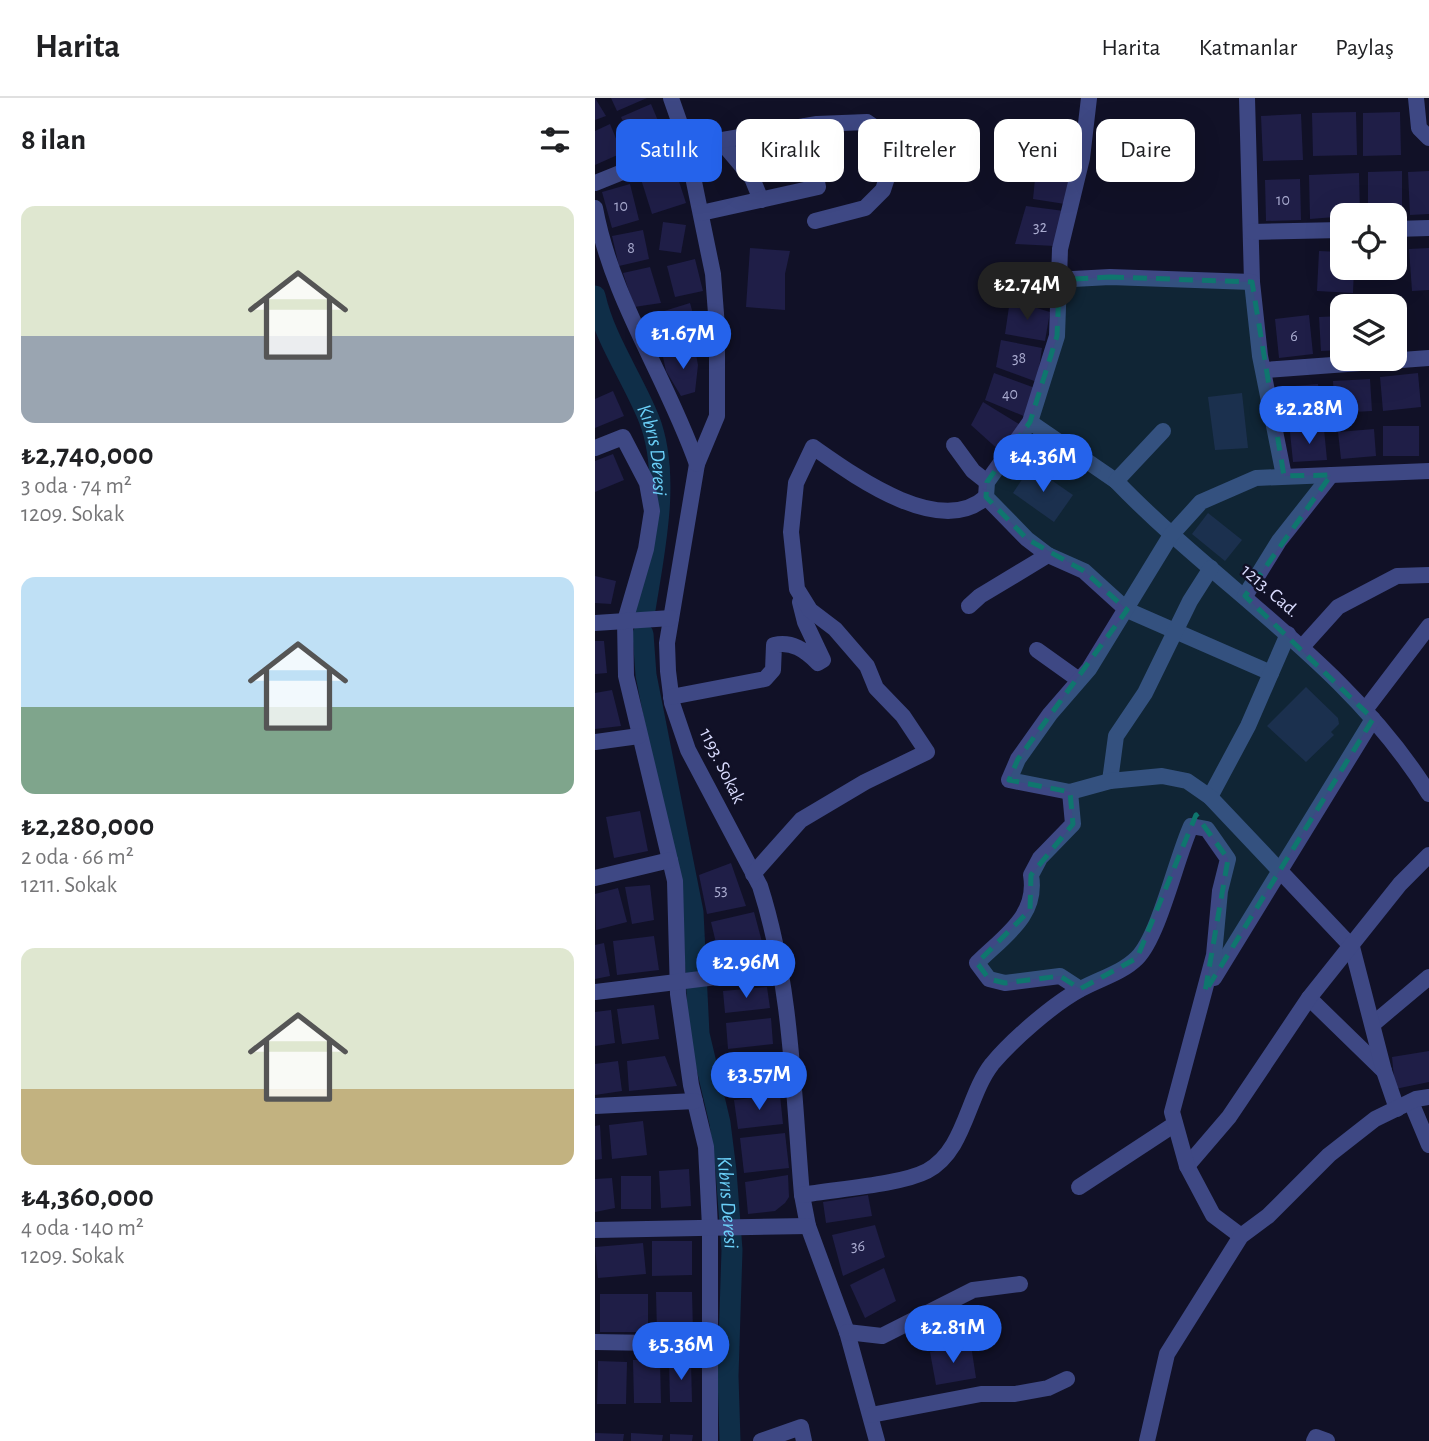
<!DOCTYPE html>
<html lang="tr">
<head>
<meta charset="utf-8">
<style>
  :root { --surface:#fff; --page:#f6f6f6; --text:#202124; --muted:#757577; --line:#e0e0e0; --accent:#2563eb }
  body { margin:0; font-family:"Alegreya Sans",sans-serif; background:var(--page); color:var(--text); height:100vh; display:flex; flex-direction:column; font-size:26px; white-space:nowrap }
  * { box-sizing:border-box; margin:0 }
  p { font-size:23px; color:var(--muted) }
  .icon { flex:none; width:38px; height:38px; fill:none; stroke:currentColor; stroke-width:2; stroke-linecap:round; stroke-linejoin:round }
  .map { position:relative; flex:1; overflow:hidden }
  .panel { display:flex; flex-direction:column; background:var(--surface); width:595px }
  .panel>* { flex:none }
  .guide { position:absolute; left:21px; top:21px; width:665px; height:63px; display:flex; gap:14px }
  .fabs { position:absolute; left:735px; top:105px; display:grid; gap:14px }
  .fabs a { display:grid; place-items:center; width:77px; height:77px; border-radius:14px; background:var(--surface); box-shadow:0 7px 28px #0002; font-size:35px }
  .price { position:absolute; translate:-50% -60px; padding:0 16px; border-radius:24px; background:var(--accent); color:#fff; font-size:23px; line-height:46px; filter:drop-shadow(0 2px 4px #0008) }
  .price::after { content:''; position:absolute; left:50%; top:42px; width:21px; height:16px; margin-left:-10px; background:inherit; clip-path:polygon(0 0,100% 0,50% 100%) }
  .price.current { background:#222; color:#fff }
  ul { padding:0; list-style:none }
  li { display:grid; align-content:center; gap:14px; height:371px; padding:0 21px }
  li span { display:grid; place-items:center; height:217px; border-radius:14px; color:#555 }
  li>.icon { margin-inline-start:auto }
  span .icon { width:126px; height:126px; fill:#fffc; stroke-width:1 }
  li b { font-size:30px }
  h2 { display:flex; justify-content:space-between; align-items:center; height:84px; padding:0 21px; font-size:30px }
  .tag { padding:0 24px; border-radius:14px; background:var(--surface); box-shadow:0 7px 28px #0002; font-size:24px; line-height:63px }
  .tag.current { background:var(--accent); color:#fff }
  header { display:flex; align-items:center; gap:42px; box-sizing:border-box; height:98px; padding:0 35px; background:var(--surface); border-bottom:2px solid var(--line) }
  header strong { font-size:33px }
  nav { display:flex; gap:38px; margin-inline-start:auto; font-size:24px }
  main { display:flex; flex:1; min-height:0 }
  .map>svg:first-child { display:block }
</style>
</head>
<body>
<header>
<strong>Harita</strong>
<nav><a>Harita</a><a>Katmanlar</a><a>Paylaş</a></nav>
</header>
<main>
<section class="panel">
<h2>8 ilan<svg class="icon" aria-label="filters" viewBox="0 0 24 24"><path d="M4 7h16M4 17h16"/><circle cx="9" cy="7" r="2"/><circle cx="15" cy="17" r="2"/></svg></h2>
<ul>
<li><span style="background:linear-gradient(#dfe7d0 60%,#9aa5b1 0)"><svg class="icon" aria-label="home" viewBox="0 0 24 24"><path d="M3 11l9-7 9 7M6 9v11h12V9"/></svg></span><div><b>₺2,740,000</b><p>3 oda · 74 m²</p><p>1209. Sokak</p></div></li>
<li><span style="background:linear-gradient(#bfe0f5 60%,#7fa58c 0)"><svg class="icon" aria-label="home" viewBox="0 0 24 24"><path d="M3 11l9-7 9 7M6 9v11h12V9"/></svg></span><div><b>₺2,280,000</b><p>2 oda · 66 m²</p><p>1211. Sokak</p></div></li>
<li><span style="background:linear-gradient(#dfe7d0 65%,#c2b280 0)"><svg class="icon" aria-label="home" viewBox="0 0 24 24"><path d="M3 11l9-7 9 7M6 9v11h12V9"/></svg></span><div><b>₺4,360,000</b><p>4 oda · 140 m²</p><p>1209. Sokak</p></div></li>
</ul>
</section>
<div class="map">
<svg width="834" height="1343" viewBox="0 0 834 1343">
  <rect width="100%" height="100%" fill="#111127"/>
  <g fill="none" stroke-linecap="round" stroke-linejoin="round">
    <g stroke="#0f2e48" stroke-width="21">
      <path id="s1" d="M0 198C10 242 37 279 54 321 77 380 58 458 49 518"/>
      <path id="s2" d="M48 536 51 577 98 814 104 936 125 1025 131 1073 137 1152 133 1278 135 1343"/>
    </g>
  </g>
  <g fill="#1f1e47">
    <path d="M0 0 11 18 0 22Z"/>
    <path d="M16 0H52L22 13Z"/>
    <path d="M56 6 69 37 39 50 26 19Z"/>
    <path d="M761 14 762 57 718 58 717 15Z"/>
    <path d="M805 14 806 57 768 58V15Z"/>
    <path d="M706 16 708 62 668 63 666 18Z"/>
    <path d="M15 26 27 55 0 67V33Z"/>
    <path d="M442 61 479 66 470 106 438 101Z"/>
    <path d="M79 68 91 105 57 116 45 78Z"/>
    <path d="M807 73V119L773 117V74Z"/>
    <path d="M834 73V116L815 117 813 74Z"/>
    <path d="M764 75 765 117 715 121 714 77Z"/>
    <path d="M705 81 706 122 671 123 670 82Z"/>
    <path d="M35 86 44 122 17 130 7 94Z"/>
    <path d="M431 108 469 113 460 148 420 146Z"/>
    <path d="M68 124 91 127 86 155 64 152Z"/>
    <path d="M48 132 54 161 24 168 17 138Z"/>
    <path d="M155 150 195 153 190 176V212L151 209Z"/>
    <path d="M834 150V192L817 193 814 151Z"/>
    <path d="M724 153 747 154V170H759L758 195 722 193Z"/>
    <path d="M100 161 108 193 80 199 72 168Z"/>
    <path d="M55 169 66 205 39 209 28 175Z"/>
    <path d="M422 170 460 180 459 205 417 197Z"/>
    <path d="M415 202 455 214 450 243 410 236Z"/>
    <path d="M95 205 104 238 61 252 53 218Z"/>
    <path d="M807 214 809 247H800V215Z"/>
    <path d="M714 217 718 256 684 260 680 221Z"/>
    <path d="M747 218V252L726 253 724 219Z"/>
    <path d="M406 242 447 250 442 284 401 269Z"/>
    <path d="M100 251 103 267 100 294 86 298 71 273 68 259Z"/>
    <path d="M399 275 440 290 431 319 390 302Z"/>
    <path d="M823 275 826 309 788 313 785 279Z"/>
    <path d="M775 281 777 313 740 315 738 283Z"/>
    <path d="M723 286 727 322 692 325 687 289Z"/>
    <path d="M18 293 29 318 0 330V301Z"/>
    <path d="M647 295 653 350 620 352 613 299Z"/>
    <path d="M388 304 424 326 407 355 376 327Z"/>
    <rect x="788" y="328" width="36" height="30"/>
    <path d="M729 331 732 362 698 364 695 334Z"/>
    <path d="M779 331 781 358 746 361 743 334Z"/>
    <path d="M18 356 29 382 0 394V363Z"/>
    <path d="M436 368 478 397 459 424 418 395Z"/>
    <path d="M613 415 647 442 630 463 597 436Z"/>
    <path d="M0 478 21 483 16 506 0 505Z"/>
    <path d="M0 543H9L12 575 0 576Z"/>
    <path d="M711 589 743 620 744 626 736 634 739 637 711 664 672 628Z"/>
    <path d="M17 592 26 628 0 631V595Z"/>
    <path d="M45 713 53 753 19 760 11 719Z"/>
    <path d="M136 765 151 808 112 816 104 777Z"/>
    <path d="M55 787 59 822 37 826 30 789Z"/>
    <path d="M23 790 32 824 1 832 0 796Z"/>
    <path d="M159 814 170 855 147 863 144 859 125 862 116 824Z"/>
    <path d="M59 838 64 872 22 877 18 843Z"/>
    <path d="M9 845 15 878 0 881V847Z"/>
    <path d="M172 889 175 910 130 915 128 893Z"/>
    <path d="M59 907 64 941 27 946 22 911Z"/>
    <path d="M16 912 20 945 0 948V914Z"/>
    <path d="M176 920 178 946 133 951 131 925Z"/>
    <path d="M834 953V984L800 991 797 959Z"/>
    <path d="M70 958 82 988 34 993 32 963Z"/>
    <path d="M23 963 27 993 0 997V966Z"/>
    <path d="M185 997 188 1026 143 1031 139 1002Z"/>
    <path d="M48 1023 52 1057 17 1061 14 1027Z"/>
    <path d="M5 1027 7 1061 0 1062V1028Z"/>
    <path d="M190 1035 194 1070 149 1075 145 1040Z"/>
    <path d="M94 1071 96 1108 66 1110 64 1073Z"/>
    <path d="M193 1077 194 1099 190 1105 180 1113 153 1116 150 1084Z"/>
    <rect x="26" y="1078" width="30" height="33"/>
    <path d="M17 1080 20 1110 0 1114V1081Z"/>
    <path d="M273 1097 277 1118 231 1125 228 1104Z"/>
    <path d="M280 1127 290 1159 248 1178 237 1137Z"/>
    <path d="M57 1143H97V1177L57 1178Z"/>
    <path d="M48 1145 51 1176 3 1180 0 1149Z"/>
    <path d="M289 1170 301 1203 270 1220 255 1187Z"/>
    <path d="M61 1194H97L98 1234 62 1235Z"/>
    <rect x="5" y="1196" width="48" height="38"/>
    <path d="M376 1247 381 1280 341 1287 335 1254Z"/>
    <path d="M38 1262H65L66 1305H39Z"/>
    <path d="M3 1263 32 1264 31 1306H2Z"/>
    <path d="M74 1263H96L97 1304H75Z"/>
    <path d="M0 1335 29 1336 28 1343H0Z"/>
    <path d="M36 1335 68 1337 67 1343H36Z"/>
    <path d="M75 1336 98 1337 97 1343H75Z"/>
  </g>
  <g fill="none" stroke-linecap="round" stroke-linejoin="round">
    <g stroke="#3e4884" stroke-width="16">
      <path d="M76 0 90 40 118 176 122 229V318L102 366 72 545 73 573 77 605 93 652 165 788C197 888 198 993 207 1097L213 1128 252 1234 282 1343"/>
      <path d="M494 0 487 60 465 151 462 238 435 324 392 384 391 399 432 441 453 457 489 473 532 512 676 575"/>
      <path d="M652 0 657 184 665 258 689 378"/>
      <path d="M821 0 824 30 834 40"/>
      <path d="M125 42 157 80 166 102"/>
      <path d="M0 85 92 48 222 26 272 24 291 37 299 58 288 92 270 110 220 123"/>
      <path d="M0 110C17 202 71 278 102 366"/>
      <path d="M106 115 223 89 210 28"/>
      <path d="M800 131 834 130"/>
      <path d="M656 134 747 132"/>
      <path d="M464 192 478 181 515 179 657 184"/>
      <path d="M670 272 834 260"/>
      <path d="M435 324 521 383"/>
      <path d="M568 333 521 383C623 489 755 568 834 696"/>
      <path d="M359 347 378 373 392 384"/>
      <path d="M0 350 28 339 52 385 57 413 51 451 30 523 31 578 80 783 83 896 96 987 111 1049 115 1129V1343"/>
      <path d="M650 498 684 443 736 377"/>
      <path d="M374 508 385 498 453 457"/>
      <path d="M0 525 76 520"/>
      <path d="M707 549 743 509 802 478 834 477"/>
      <path d="M442 552 484 582"/>
      <path d="M76 599 170 581 178 572 179 547C197 543 210 552 223 565L228 562 210 524 205 504"/>
      <path d="M770 612 834 528"/>
      <path d="M0 644 44 638"/>
      <path d="M515 683 521 638 550 595 595 503 616 470"/>
      <path d="M475 694 478 726 445 760 436 777C443 818 409 838 382 865L394 881 410 885 465 878 485 891"/>
      <path d="M615 699 653 628 693 536"/>
      <path d="M158 776 206 722 270 684 332 654 308 618 281 590 272 568 240 531 215 512 202 491 196 434 201 385 218 349C258 377 345 441 391 399"/>
      <path d="M0 780 75 762"/>
      <path d="M619 880 778 621"/>
      <path d="M0 894 186 871"/>
      <path d="M714 900 789 973"/>
      <path d="M778 926 834 879"/>
      <path d="M816 1004 834 1047"/>
      <path d="M0 1008 100 1003"/>
      <path d="M802 1011 789 973 757 849 615 699 592 683 567 678 515 683 475 694 414 682 423 661 455 616 494 571 576 437 606 404 661 380 834 373"/>
      <path d="M592 1068 634 1019 714 900 805 786 834 757"/>
      <path d="M484 1089 580 1026"/>
      <path d="M207 1097C240 1091 305 1087 332 1073 370 1053 372 998 397 966 417 942 458 906 486 891 504 881 527 875 542 860 564 838 581 761 596 728L612 731 633 761 625 793 619 857 577 1014 592 1068 618 1117 646 1138"/>
      <path d="M0 1132 213 1128"/>
      <path d="M252 1234 287 1238 378 1192 425 1186"/>
      <path d="M0 1244 116 1246"/>
      <path d="M276 1317 386 1296H420L453 1290 472 1281"/>
      <path d="M166 1343 206 1329 209 1343"/>
      <path d="M552 1343 572 1256 646 1138 673 1118 734 1057 780 1021 821 1001 834 999"/>
      <path d="M719 1343 721 1339 732 1343"/>
    </g>
  </g>
  <path fill="#0f766e" fill-opacity="0.2" stroke="#0f766e" stroke-width="5" stroke-dasharray="14 9" stroke-linejoin="round" d="M515 179 657 184 689 378 736 377 650 498 778 621 610 894 633 761 601 717 542 860 485 891 465 878 410 885 394 881 382 865 435 812 436 777 478 726 475 694 414 682 423 661 532 512 489 473 432 441 391 399 392 384 435 324 462 238 464 192 478 181Z"/>
  <g text-anchor="middle" dominant-baseline="central" stroke-width="5" stroke-linejoin="round" paint-order="stroke">
    <g font-size="16" fill="#aaacd0">
      <text x="688" y="102">10</text>
      <text x="26" y="108">10</text>
      <text x="445" y="129">32</text>
      <text x="36" y="150">8</text>
      <text x="699" y="238">6</text>
      <text x="424" y="260">38</text>
      <text x="415" y="296">40</text>
      <text x="126" y="792">53</text>
      <text x="263" y="1148">36</text>
    </g>
    <g font-size="19" fill="#d9dbfd" stroke="#111127">
      <text transform="translate(675 493) rotate(41)">1213. Cad.</text>
      <text transform="translate(127 668) rotate(64)">1193. Sokak</text>
    </g>
    <g font-size="21" font-style="italic" fill="#6bd0f9" stroke="#111127">
      <text stroke="none"><textPath href="#s1" startOffset="166">Kıbrıs Deresi</textPath></text>
      <text stroke="none"><textPath href="#s2" startOffset="576">Kıbrıs Deresi</textPath></text>
    </g>
  </g>
</svg>
<div class="fabs">
<a><svg class="icon" aria-label="locate" viewBox="0 0 24 24"><circle cx="12" cy="12" r="6"/><path d="M12 2v4M12 18v4M2 12h4M18 12h4"/></svg></a>
<a><svg class="icon" aria-label="layers" viewBox="0 0 24 24"><path d="M12 4l9 5-9 5-9-5zM3 14l9 5 9-5"/></svg></a>
</div>
<b class="price current" style="left:432px;top:224px">₺2.74M</b>
<b class="price" style="left:88px;top:273px">₺1.67M</b>
<b class="price" style="left:714px;top:348px">₺2.28M</b>
<b class="price" style="left:448px;top:396px">₺4.36M</b>
<b class="price" style="left:151px;top:902px">₺2.96M</b>
<b class="price" style="left:164px;top:1014px">₺3.57M</b>
<b class="price" style="left:358px;top:1267px">₺2.81M</b>
<b class="price" style="left:86px;top:1284px">₺5.36M</b>
<div class="guide">
<a class="tag current">Satılık</a>
<a class="tag">Kiralık</a>
<a class="tag">Filtreler</a>
<a class="tag">Yeni</a>
<a class="tag">Daire</a>
</div>
</div>
</main>
</body>
</html>
